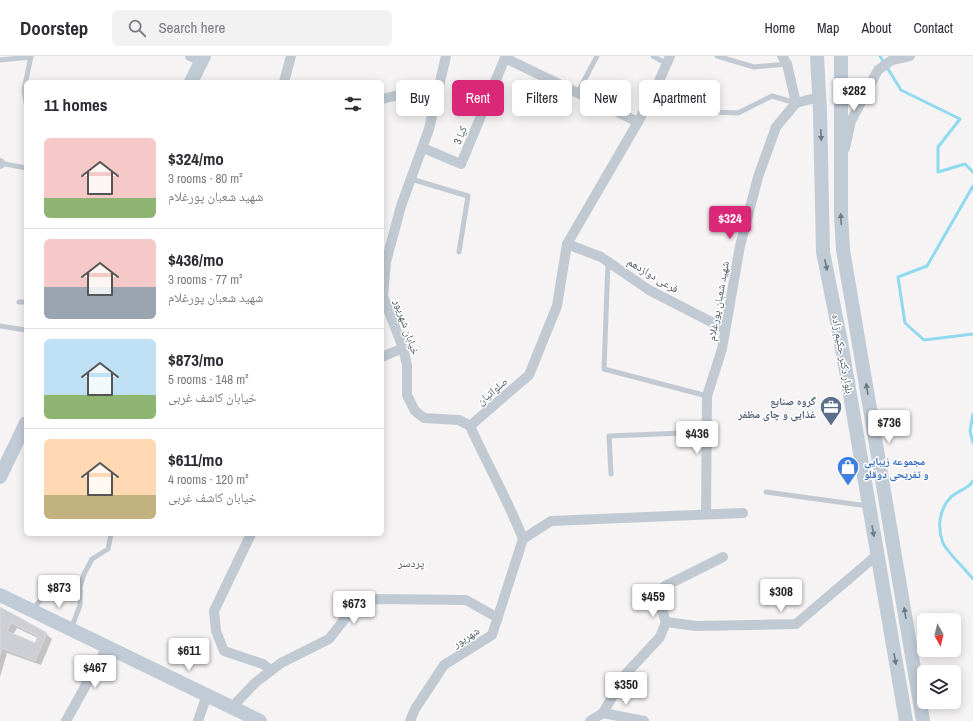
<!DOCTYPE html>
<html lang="en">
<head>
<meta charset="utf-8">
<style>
  :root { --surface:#fff; --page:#f2f2f3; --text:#2b2b33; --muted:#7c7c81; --line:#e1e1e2; --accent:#db2777 }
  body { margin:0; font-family:"Archivo Narrow","Noto Naskh Arabic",sans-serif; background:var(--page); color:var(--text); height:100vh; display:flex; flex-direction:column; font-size:15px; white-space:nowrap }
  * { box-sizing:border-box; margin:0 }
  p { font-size:13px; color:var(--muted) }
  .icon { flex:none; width:22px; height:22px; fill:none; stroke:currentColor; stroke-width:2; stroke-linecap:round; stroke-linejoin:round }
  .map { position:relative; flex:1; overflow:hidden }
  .panel { position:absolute; left:24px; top:24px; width:360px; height:456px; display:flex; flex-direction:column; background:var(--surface); border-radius:6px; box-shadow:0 2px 10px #0003 }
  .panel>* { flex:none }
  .top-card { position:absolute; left:396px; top:24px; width:380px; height:36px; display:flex; gap:8px }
  .needle { width:26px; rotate:172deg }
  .fabs { position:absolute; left:917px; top:557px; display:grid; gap:8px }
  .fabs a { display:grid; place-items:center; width:44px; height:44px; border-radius:6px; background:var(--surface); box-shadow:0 2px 10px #0003; font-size:20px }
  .price { position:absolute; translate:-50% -34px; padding:0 9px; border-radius:4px; background:#fff; color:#222; font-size:13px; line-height:26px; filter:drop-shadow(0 1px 2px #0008) }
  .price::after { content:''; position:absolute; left:50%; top:24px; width:12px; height:9px; margin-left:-6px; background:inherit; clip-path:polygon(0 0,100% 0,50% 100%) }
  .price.on { background:var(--accent); color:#fff }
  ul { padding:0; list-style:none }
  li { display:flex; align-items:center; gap:12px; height:100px; padding:0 20px }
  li+li { border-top:1px solid var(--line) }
  li span { display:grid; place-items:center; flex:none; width:112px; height:80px; border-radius:6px; color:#555 }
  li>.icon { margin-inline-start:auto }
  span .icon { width:48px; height:48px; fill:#fffc; stroke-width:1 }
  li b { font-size:17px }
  h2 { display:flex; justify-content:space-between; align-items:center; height:48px; padding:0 20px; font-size:17px }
  .tag { padding:0 14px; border-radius:6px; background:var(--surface); box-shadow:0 2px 10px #0003; font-size:14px; line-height:36px }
  .tag.on { background:var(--accent); color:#fff }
  header { display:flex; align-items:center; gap:24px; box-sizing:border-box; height:56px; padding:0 20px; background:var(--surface); border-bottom:1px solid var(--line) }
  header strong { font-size:19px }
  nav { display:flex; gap:22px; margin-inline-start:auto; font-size:14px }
  .search { width:280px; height:36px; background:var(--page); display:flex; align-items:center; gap:10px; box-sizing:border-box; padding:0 14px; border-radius:6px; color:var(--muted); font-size:15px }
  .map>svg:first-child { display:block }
</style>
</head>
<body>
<header>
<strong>Doorstep</strong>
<div class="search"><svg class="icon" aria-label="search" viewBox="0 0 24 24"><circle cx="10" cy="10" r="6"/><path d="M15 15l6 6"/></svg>Search here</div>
<nav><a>Home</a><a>Map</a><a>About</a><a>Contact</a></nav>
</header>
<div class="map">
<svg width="973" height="665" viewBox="0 0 973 665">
  <rect width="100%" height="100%" fill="#f5f3f3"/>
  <path fill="#0003" fill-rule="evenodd" d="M0 552 46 578 52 583 41 609 7 597 0 621ZM17 572 38 582 36 588 13 579Z"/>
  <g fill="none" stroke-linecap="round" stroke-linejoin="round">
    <g stroke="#90daee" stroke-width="3">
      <path d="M880 0 901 34 960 63 938 91V116L965 108 973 116"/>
      <path d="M973 130 927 210 898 221 905 267 924 284 973 278"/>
      <path d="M973 358 970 375 973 387"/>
      <path d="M973 425C967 434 958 434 951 441 939 453 937 472 943 487 947 496 966 514 973 523"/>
    </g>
  </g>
  <path fill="#cdcfd5" stroke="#d7d9de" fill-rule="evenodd" d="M0 551 47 577 35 605 2 592 0 599ZM11 567 38 580 35 587 7 575Z"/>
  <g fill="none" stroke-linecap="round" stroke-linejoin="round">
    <g stroke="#c1cad2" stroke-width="5">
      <path d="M653 0 667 8"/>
      <path d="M717 0 754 11 787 8"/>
      <path d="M0 4 31 1"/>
      <path d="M656 32 713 56 738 57 772 40 796 47"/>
      <path d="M578 36 597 0"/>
      <path d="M26 47 24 34 31 0"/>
      <path d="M0 107 26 112"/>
      <path d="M411 123 468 140 459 196"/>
      <path d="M608 206 604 313 707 340"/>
      <path d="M19 246H26"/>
      <path d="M0 270 26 274"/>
      <path d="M611 418 609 380 707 376"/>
      <path d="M766 436 868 450"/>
      <path d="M32 554 52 531"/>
      <path d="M71 573 80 549V531L84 518 92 503 108 493 111 478"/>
    </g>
    <g stroke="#c1cad2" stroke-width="10">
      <path d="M190 0 201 5"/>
      <path d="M446 0 429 73 401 150 386 206 383 240 403 292 407 309V339L415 355 424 362 459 364 470 370"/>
      <path d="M670 0 656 32 638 66 567 188 557 250 529 319 470 370C487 408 508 444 523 483L551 465 743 457"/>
      <path d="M782 0 787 8 796 47"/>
      <path d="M284 26 291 0"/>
      <path d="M382 43 437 30"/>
      <path d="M796 47 819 41"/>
      <path d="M423 92 461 108 505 2 638 66"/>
      <path d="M845 92 851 65 878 14 892 4 910 0"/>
      <path d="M0 107V108"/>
      <path d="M567 188 601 201 649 234 725 273"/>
      <path d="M382 301 403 292"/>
      <path d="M706 458 707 340 722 293 740 190 758 121 776 71 796 47"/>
      <path d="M251 478 214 555 216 575 224 595 263 608 271 615"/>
      <path d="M666 566 696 570 796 568 877 499"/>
      <path d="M232 651 256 626 281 607 329 583 355 550 377 543 466 544 498 562"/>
      <path d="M603 657 644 665"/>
      <path d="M66 665 107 591"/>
      <path d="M198 665 207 639"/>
      <path d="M410 665 415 653 444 609 492 579 523 483"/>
      <path d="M590 665 603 657 624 620 660 581 666 566 659 546 665 530 723 501"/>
    </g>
    <g stroke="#c1cbd6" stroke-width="14">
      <path d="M817 0 820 56 823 196 841 286 906 665"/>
      <path d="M841 0V159L843 194 923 665"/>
      <path d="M191 26 204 0"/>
      <path d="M0 421 26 367"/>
      <path d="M0 539 260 665"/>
    </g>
  </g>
  <defs><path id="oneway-solid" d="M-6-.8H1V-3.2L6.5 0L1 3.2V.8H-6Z"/></defs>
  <g fill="#6e7984">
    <use href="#oneway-solid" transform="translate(821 79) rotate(88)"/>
    <use href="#oneway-solid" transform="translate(841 163) rotate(-93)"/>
    <use href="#oneway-solid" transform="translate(826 209) rotate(78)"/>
    <use href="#oneway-solid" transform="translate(867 333) rotate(-100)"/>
    <use href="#oneway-solid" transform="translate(873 475) rotate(80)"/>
    <use href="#oneway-solid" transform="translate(905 557) rotate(-99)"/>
    <use href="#oneway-solid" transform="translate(895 603) rotate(80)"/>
  </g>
  <defs>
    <g id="office-pin" transform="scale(1.15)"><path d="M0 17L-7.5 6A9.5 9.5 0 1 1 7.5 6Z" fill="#5c6f8a" stroke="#fff"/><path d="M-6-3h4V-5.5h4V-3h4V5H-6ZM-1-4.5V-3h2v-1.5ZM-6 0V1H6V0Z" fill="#fff"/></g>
    <g id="shop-pin" transform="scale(1.15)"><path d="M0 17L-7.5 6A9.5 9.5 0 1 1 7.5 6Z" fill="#3f7fe0" stroke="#fff"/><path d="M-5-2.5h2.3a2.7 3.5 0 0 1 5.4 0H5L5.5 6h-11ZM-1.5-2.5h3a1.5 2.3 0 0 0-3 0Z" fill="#fff"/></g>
  </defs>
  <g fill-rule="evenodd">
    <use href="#office-pin" x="831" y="351"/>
    <use href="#shop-pin" x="848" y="411"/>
  </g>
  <g text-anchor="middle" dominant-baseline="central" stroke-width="3" stroke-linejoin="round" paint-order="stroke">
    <g font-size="11" fill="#4a5661" stroke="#fff">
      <text transform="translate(460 79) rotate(-68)">کیا 3</text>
      <text transform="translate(653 219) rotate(31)">فرعی دوازدهم</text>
      <text transform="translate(718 245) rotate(-80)">شهید شعبان پورغلام</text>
      <text transform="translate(407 271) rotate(71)">خیابان شهریور</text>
      <text transform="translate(843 298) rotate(80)">بلوار دکتر حکیم زاده</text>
      <text transform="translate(492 335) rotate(-40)">صلواتیان</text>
      <text transform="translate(466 581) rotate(-32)">شهریور</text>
    </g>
    <g font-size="11" font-weight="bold" fill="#4e5e75" stroke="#fff" text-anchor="end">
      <text x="816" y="345">گروه صنایع<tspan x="816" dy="13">غذایی و چای مظفر</tspan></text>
    </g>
    <g font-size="11" font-weight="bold" fill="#366cbe" stroke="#fff" text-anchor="start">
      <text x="864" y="405">مجموعه زیبایی<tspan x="864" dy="13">و تفریحی دوقلو</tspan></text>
    </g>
    <g font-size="12" fill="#5f6368" stroke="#fff">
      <text x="411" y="507">پردسر</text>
    </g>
  </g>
</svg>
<div class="fabs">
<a><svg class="needle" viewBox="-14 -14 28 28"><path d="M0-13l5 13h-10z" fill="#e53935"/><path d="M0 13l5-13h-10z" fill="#7c7c81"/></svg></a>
<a><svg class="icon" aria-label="layers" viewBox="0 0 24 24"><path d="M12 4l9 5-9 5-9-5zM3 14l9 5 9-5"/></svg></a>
</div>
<b class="price" style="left:854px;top:56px">$282</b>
<b class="price on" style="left:730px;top:184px">$324</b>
<b class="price" style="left:889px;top:388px">$736</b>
<b class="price" style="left:697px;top:399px">$436</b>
<b class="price" style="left:59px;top:553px">$873</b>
<b class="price" style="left:781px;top:557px">$308</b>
<b class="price" style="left:653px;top:562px">$459</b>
<b class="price" style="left:354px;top:569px">$673</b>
<b class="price" style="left:189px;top:616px">$611</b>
<b class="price" style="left:95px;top:633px">$467</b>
<b class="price" style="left:626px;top:650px">$350</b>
<div class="top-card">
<a class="tag">Buy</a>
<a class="tag on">Rent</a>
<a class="tag">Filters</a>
<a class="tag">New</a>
<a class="tag">Apartment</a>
</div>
<section class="panel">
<h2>11 homes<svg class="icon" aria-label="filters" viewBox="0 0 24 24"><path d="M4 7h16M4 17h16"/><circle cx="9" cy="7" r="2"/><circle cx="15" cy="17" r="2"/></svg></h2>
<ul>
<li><span style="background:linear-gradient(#f6c9c9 75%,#8fb573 0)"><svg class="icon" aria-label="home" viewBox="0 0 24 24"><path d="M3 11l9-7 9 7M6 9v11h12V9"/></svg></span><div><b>$324/mo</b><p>3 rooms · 80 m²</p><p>شهید شعبان پورغلام</p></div></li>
<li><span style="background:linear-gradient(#f6c9c9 60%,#9aa5b1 0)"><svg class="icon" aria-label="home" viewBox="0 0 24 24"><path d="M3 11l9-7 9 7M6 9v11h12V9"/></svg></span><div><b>$436/mo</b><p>3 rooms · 77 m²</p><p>شهید شعبان پورغلام</p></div></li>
<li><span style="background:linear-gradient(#bfe0f5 70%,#8fb573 0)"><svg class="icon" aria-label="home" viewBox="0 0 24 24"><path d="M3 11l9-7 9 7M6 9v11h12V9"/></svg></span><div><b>$873/mo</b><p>5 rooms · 148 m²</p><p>خیابان کاشف غربی</p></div></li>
<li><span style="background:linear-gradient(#ffd9b3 70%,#c2b280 0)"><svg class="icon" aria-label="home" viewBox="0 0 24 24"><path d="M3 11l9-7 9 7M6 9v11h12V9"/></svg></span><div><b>$611/mo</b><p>4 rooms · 120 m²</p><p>خیابان کاشف غربی</p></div></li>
</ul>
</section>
</div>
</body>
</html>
